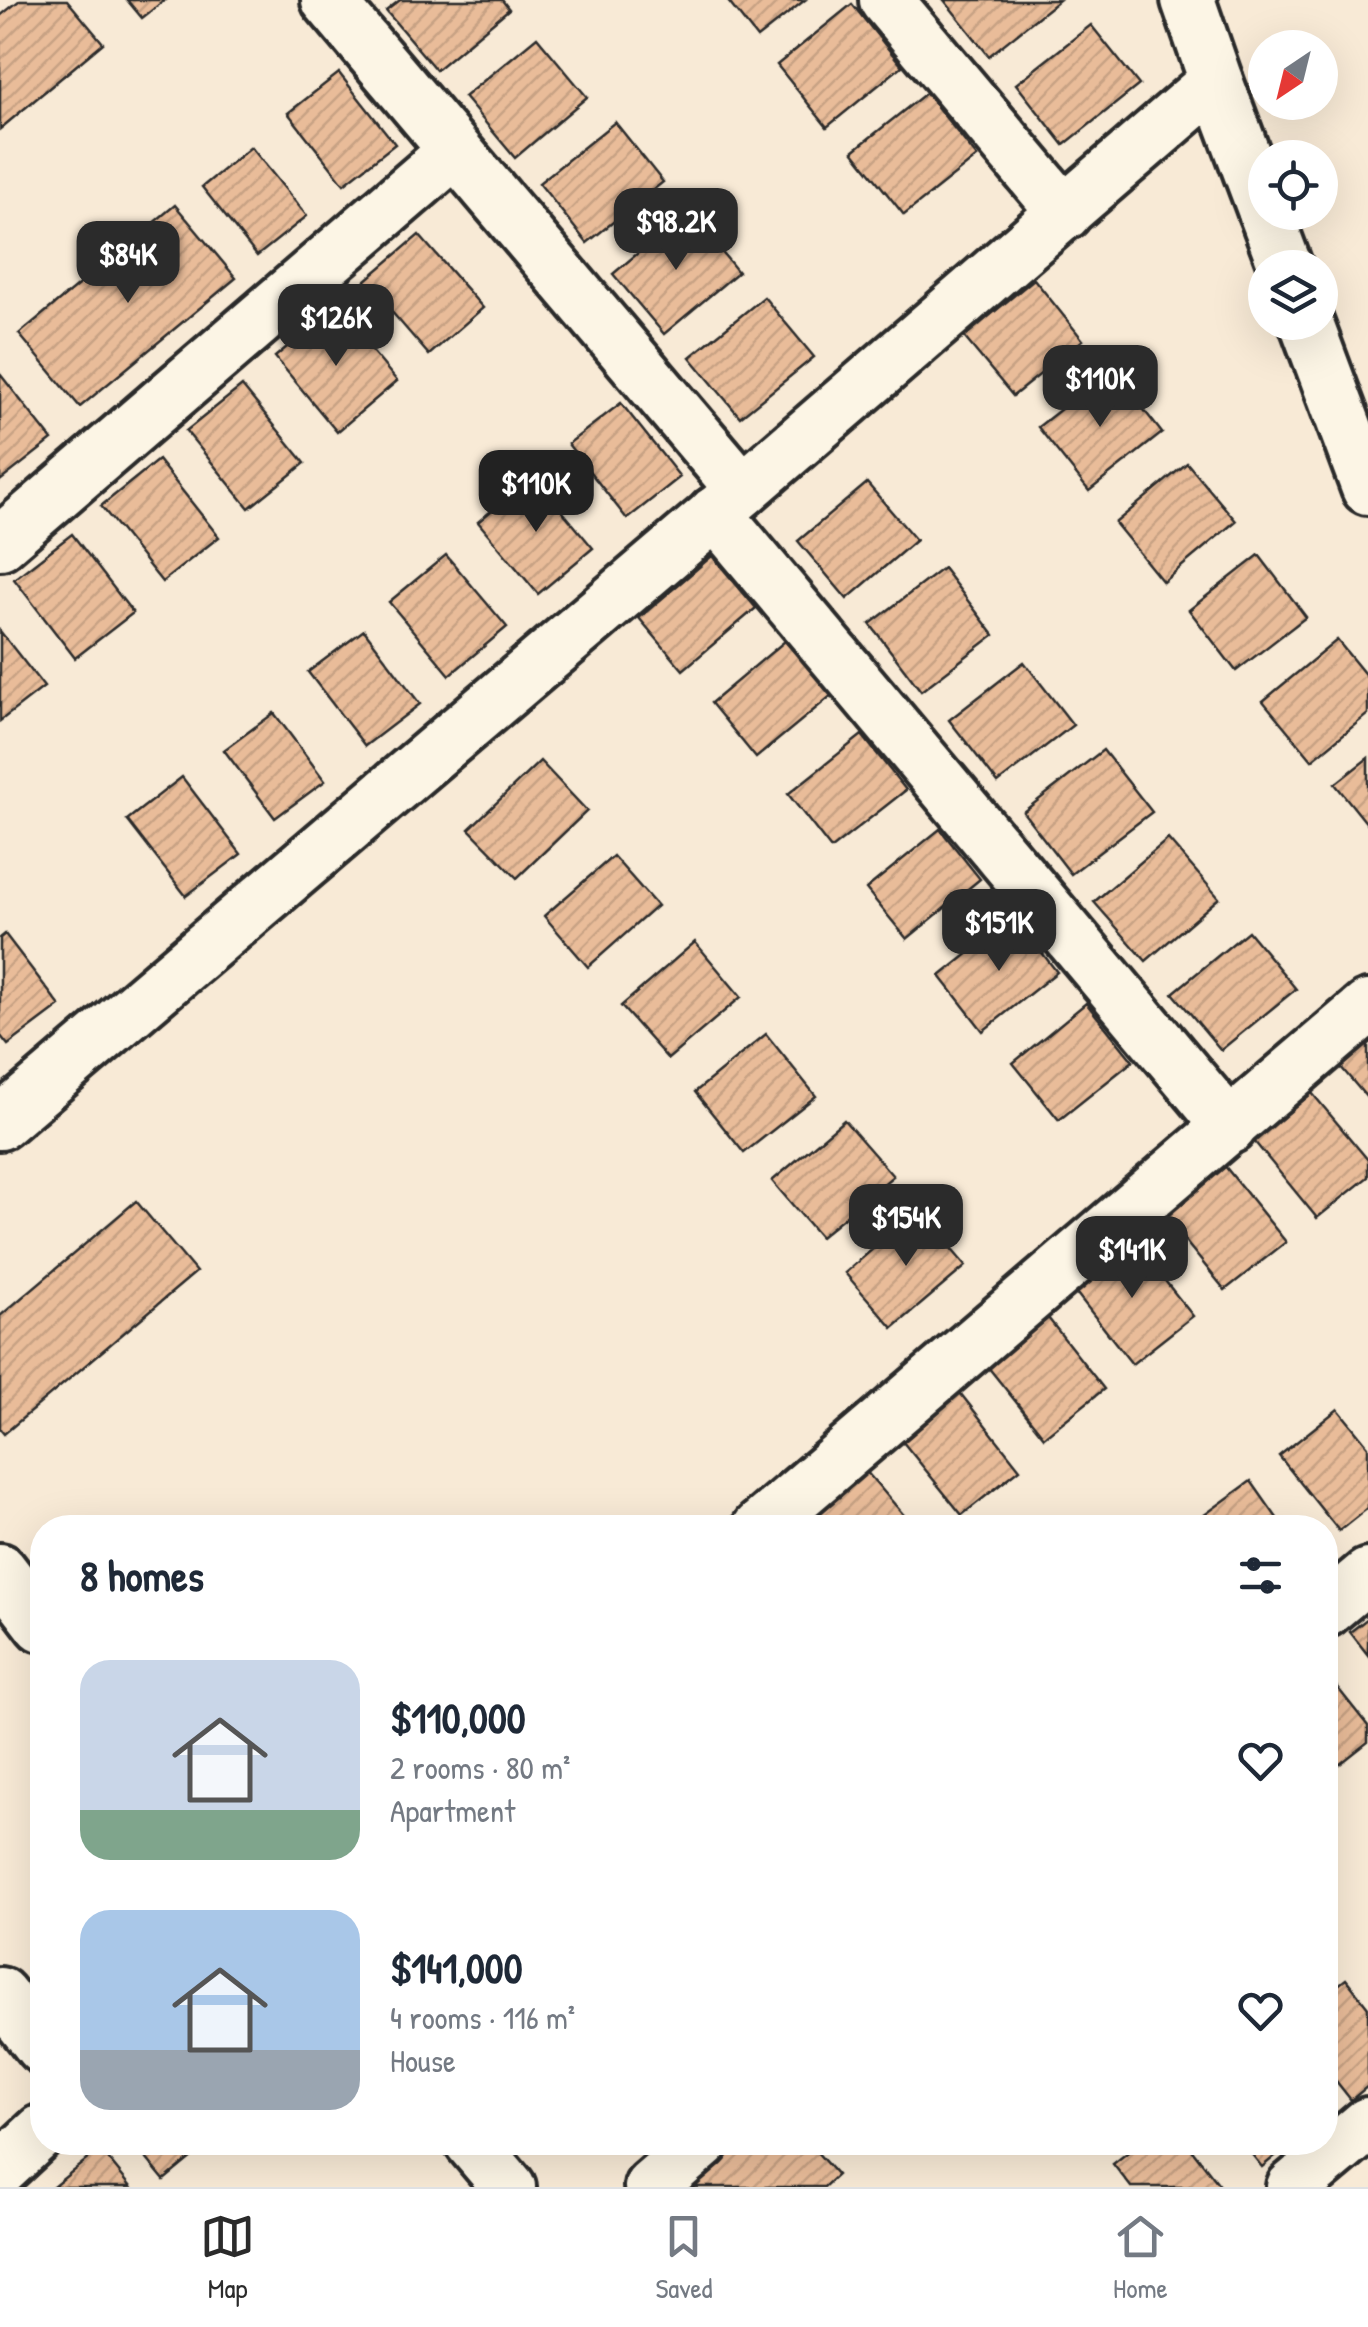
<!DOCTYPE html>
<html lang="en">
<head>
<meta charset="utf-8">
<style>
  :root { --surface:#fff; --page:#f6f6f7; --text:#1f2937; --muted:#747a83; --line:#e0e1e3; --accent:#2b2b2b }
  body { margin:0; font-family:"Patrick Hand",sans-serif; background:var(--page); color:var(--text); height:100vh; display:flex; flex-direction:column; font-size:38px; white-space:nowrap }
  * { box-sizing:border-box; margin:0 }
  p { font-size:32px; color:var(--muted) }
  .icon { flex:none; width:55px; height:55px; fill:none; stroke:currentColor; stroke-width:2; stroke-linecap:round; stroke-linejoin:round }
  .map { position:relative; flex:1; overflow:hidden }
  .sheet { position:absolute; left:30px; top:1515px; width:1308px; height:640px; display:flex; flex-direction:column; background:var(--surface); border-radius:40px; box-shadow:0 10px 40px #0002 }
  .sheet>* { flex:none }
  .needle { width:65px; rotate:215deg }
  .controls { position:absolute; left:1248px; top:30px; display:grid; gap:20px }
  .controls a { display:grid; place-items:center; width:90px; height:90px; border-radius:50%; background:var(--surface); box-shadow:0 10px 40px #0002; font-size:50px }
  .price { position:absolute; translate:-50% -85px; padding:0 22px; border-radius:20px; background:var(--accent); color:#fff; font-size:32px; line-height:65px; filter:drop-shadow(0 2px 5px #0008) }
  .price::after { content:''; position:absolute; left:50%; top:60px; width:30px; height:22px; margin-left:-15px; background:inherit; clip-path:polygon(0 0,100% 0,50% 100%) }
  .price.active { background:#222; color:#fff }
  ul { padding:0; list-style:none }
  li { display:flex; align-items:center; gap:30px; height:250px; padding:0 50px }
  li span { display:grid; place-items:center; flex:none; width:280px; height:200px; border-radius:30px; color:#555 }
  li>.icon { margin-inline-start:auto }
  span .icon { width:120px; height:120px; fill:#fffc; stroke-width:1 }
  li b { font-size:42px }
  h2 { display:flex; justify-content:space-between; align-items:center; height:120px; padding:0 50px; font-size:42px }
  .tabs { display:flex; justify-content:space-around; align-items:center; height:140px; border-top:2px solid var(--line); background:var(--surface); font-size:28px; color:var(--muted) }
  .tabs a { display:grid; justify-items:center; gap:5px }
  .tabs .active { color:var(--accent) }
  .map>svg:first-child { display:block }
</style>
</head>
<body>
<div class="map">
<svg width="1368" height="2187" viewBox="0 0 1368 2187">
  <defs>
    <pattern id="building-hatch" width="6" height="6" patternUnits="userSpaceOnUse" patternTransform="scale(2.5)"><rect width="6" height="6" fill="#e9bc99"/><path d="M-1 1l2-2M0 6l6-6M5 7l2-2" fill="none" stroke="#c8a284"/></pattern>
  </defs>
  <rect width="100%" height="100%" fill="#f8ead6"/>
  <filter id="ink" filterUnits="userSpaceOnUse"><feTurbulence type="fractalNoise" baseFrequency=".01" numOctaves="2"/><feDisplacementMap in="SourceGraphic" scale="20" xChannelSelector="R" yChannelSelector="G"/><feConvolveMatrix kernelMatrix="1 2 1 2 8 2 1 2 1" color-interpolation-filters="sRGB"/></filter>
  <g filter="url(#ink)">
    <g fill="url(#building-hatch)" stroke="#2b2b2b" stroke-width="2.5">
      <path d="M20 0H67L103 43 0 129V16Z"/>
      <path d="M127 0H165L142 18Z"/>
      <path d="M400 0H502L509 9 436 70 386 11Z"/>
      <path d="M727 0H805L757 38Z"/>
      <path d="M944 0H1059L989 56Z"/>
      <path d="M852 4 902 66 827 127 777 65Z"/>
      <path d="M1091 25 1139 85 1064 145 1016 84Z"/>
      <path d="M537 37 587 97 515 158 464 97Z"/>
      <path d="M339 73 395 144 344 184 288 113Z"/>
      <path d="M926 93 977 157 904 215 853 151Z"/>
      <path d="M615 122 663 182 587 243 539 183Z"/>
      <path d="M251 147 307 216 257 256 202 187Z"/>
      <path d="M175 205 236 278 80 407 19 334Z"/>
      <path d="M688 211 738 272 664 334 613 274Z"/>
      <path d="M419 235 483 308 429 355 365 281Z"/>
      <path d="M1034 279 1083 340 1013 396 964 337Z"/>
      <path d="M764 297 814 357 740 417 690 357Z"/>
      <path d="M335 307 397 381 337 432 275 357Z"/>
      <path d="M1112 369 1162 433 1089 491 1038 427Z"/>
      <path d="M0 374 52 440 0 481Z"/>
      <path d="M242 386 305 463 249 508 186 431Z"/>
      <path d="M621 403 680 477 627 519 568 444Z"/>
      <path d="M158 460 219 537 162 582 101 506Z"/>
      <path d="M1187 463 1236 521 1163 582 1115 523Z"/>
      <path d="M533 476 593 548 538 594 478 522Z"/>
      <path d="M867 483 916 540 847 599 798 541Z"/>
      <path d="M72 534 133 613 75 658 14 579Z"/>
      <path d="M446 555 507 627 450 675 389 602Z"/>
      <path d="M1259 555 1306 617 1236 671 1189 610Z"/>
      <path d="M712 556 756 608 683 670 639 618Z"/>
      <path d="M943 568 994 635 921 691 870 624Z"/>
      <path d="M364 630 420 704 365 746 308 672Z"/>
      <path d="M0 631 44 687 0 721Z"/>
      <path d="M1337 640 1368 678V714L1312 760 1263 701Z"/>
      <path d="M785 641 832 695 756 758 711 703Z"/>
      <path d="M1024 662 1073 725 998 783 949 720Z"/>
      <path d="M274 713 325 781 275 818 224 750Z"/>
      <path d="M862 735 906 790 831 849 788 794Z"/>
      <path d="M1103 750 1152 812 1071 874 1023 812Z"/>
      <path d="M1368 758V825L1335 784Z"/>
      <path d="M540 761 587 811 517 878 469 829Z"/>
      <path d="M182 777 241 854 186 896 127 820Z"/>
      <path d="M940 829 980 879 907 939 866 889Z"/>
      <path d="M1168 839 1219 898 1146 961 1094 902Z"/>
      <path d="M613 856 657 906 588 967 544 916Z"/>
      <path d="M1014 917 1057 972 983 1031 940 976Z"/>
      <path d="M1248 931 1296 989 1221 1050 1173 993Z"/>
      <path d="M5 934 60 1006 8 1045 0 1035V938Z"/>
      <path d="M695 942 741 997 668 1059 621 1006Z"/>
      <path d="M1086 1003 1133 1061 1059 1120 1013 1063Z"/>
      <path d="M766 1034 816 1096 744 1153 695 1092Z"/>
      <path d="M1368 1042V1099L1340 1066Z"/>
      <path d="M1312 1093 1368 1160V1177L1317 1218 1254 1141Z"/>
      <path d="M844 1120 893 1176 820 1237 772 1181Z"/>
      <path d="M1220 1160 1286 1242 1225 1290 1159 1209Z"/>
      <path d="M136 1201 196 1272 4 1434 0 1429V1316Z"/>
      <path d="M918 1210 966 1266 893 1328 845 1273Z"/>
      <path d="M1131 1238 1193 1316 1132 1364 1070 1285Z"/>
      <path d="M1041 1309 1104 1389 1044 1437 980 1357Z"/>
      <path d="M953 1384 1020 1469 962 1515 894 1431Z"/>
      <path d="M1338 1409 1368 1446V1508L1339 1531 1279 1456Z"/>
      <path d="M859 1463 915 1528H784Z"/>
      <path d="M1251 1481 1284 1528H1195L1192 1524Z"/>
      <path d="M1368 1618V1655L1350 1632Z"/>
      <path d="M1325 1672 1368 1726V1742L1325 1776Z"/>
      <path d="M1346 1979 1368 2007V2086L1351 2100 1325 2067V1995Z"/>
      <path d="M133 2142H210L164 2180Z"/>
      <path d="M739 2142H808L837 2175 824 2187H691Z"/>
      <path d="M1141 2142H1186L1221 2187H1131L1113 2164Z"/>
      <path d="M1242 2142H1292L1262 2167Z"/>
      <path d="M100 2149 131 2187H53Z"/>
    </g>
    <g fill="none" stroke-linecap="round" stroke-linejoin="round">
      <g stroke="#2b2b2b" stroke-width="60">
        <g id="minor">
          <path d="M328 0 743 490"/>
          <path d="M886 0 1065 213"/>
          <path d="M1216 81 1265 212"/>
          <path d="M1265 212 1286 268"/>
          <path d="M1306 322 1368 488"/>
          <path d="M715 513 1230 1127"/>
          <path d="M0 543 455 151"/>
          <path d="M0 1123 743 490 1216 81 1188 0"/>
          <path d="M759 1528 1368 1007"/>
          <path d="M0 1570 42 1625"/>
          <path d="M1325 1611 1368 1575"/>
          <path d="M0 1994 42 2047"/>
          <path d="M471 2142 509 2187"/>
          <path d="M0 2170 42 2131"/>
          <path d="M651 2187 703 2142"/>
          <path d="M1293 2187 1368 2124"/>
        </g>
      </g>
      <use href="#minor" stroke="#fcf5e5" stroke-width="52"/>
    </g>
  </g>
</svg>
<div class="controls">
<a><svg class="needle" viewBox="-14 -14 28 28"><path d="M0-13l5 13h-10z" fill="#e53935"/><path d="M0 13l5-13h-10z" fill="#747a83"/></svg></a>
<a><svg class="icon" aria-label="locate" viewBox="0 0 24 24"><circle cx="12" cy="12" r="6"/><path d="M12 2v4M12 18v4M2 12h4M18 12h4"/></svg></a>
<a><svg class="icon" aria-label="layers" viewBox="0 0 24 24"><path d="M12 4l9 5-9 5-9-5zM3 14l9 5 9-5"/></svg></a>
</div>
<b class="price" style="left:676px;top:273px">$98.2K</b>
<b class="price" style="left:128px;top:306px">$84K</b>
<b class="price" style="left:336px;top:369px">$126K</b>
<b class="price" style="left:1100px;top:430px">$110K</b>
<b class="price active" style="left:536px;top:535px">$110K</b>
<b class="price" style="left:999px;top:974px">$151K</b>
<b class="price" style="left:906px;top:1269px">$154K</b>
<b class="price" style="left:1132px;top:1301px">$141K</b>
<section class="sheet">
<h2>8 homes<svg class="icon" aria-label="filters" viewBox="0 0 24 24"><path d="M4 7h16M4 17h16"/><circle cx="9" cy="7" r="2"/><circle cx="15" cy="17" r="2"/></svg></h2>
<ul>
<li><span style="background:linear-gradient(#c9d6e8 75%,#7fa58c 0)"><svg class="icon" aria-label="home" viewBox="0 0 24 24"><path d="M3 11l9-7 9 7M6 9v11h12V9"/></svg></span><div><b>$110,000</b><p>2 rooms · 80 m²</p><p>Apartment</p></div><svg class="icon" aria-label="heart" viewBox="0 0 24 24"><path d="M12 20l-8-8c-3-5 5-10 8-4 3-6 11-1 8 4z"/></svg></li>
<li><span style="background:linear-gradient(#a9c7e8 70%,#9aa5b1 0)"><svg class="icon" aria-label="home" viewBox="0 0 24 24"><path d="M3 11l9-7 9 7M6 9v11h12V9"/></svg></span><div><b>$141,000</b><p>4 rooms · 116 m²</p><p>House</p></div><svg class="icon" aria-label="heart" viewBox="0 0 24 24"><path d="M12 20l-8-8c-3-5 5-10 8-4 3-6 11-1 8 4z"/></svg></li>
</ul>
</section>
</div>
<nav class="tabs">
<a class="active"><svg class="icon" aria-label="map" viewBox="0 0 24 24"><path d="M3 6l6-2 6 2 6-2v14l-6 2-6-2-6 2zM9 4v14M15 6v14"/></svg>Map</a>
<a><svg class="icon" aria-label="saved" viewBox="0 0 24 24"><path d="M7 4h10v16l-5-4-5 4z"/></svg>Saved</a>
<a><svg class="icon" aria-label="home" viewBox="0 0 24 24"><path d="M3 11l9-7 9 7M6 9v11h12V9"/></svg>Home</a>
</nav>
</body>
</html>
